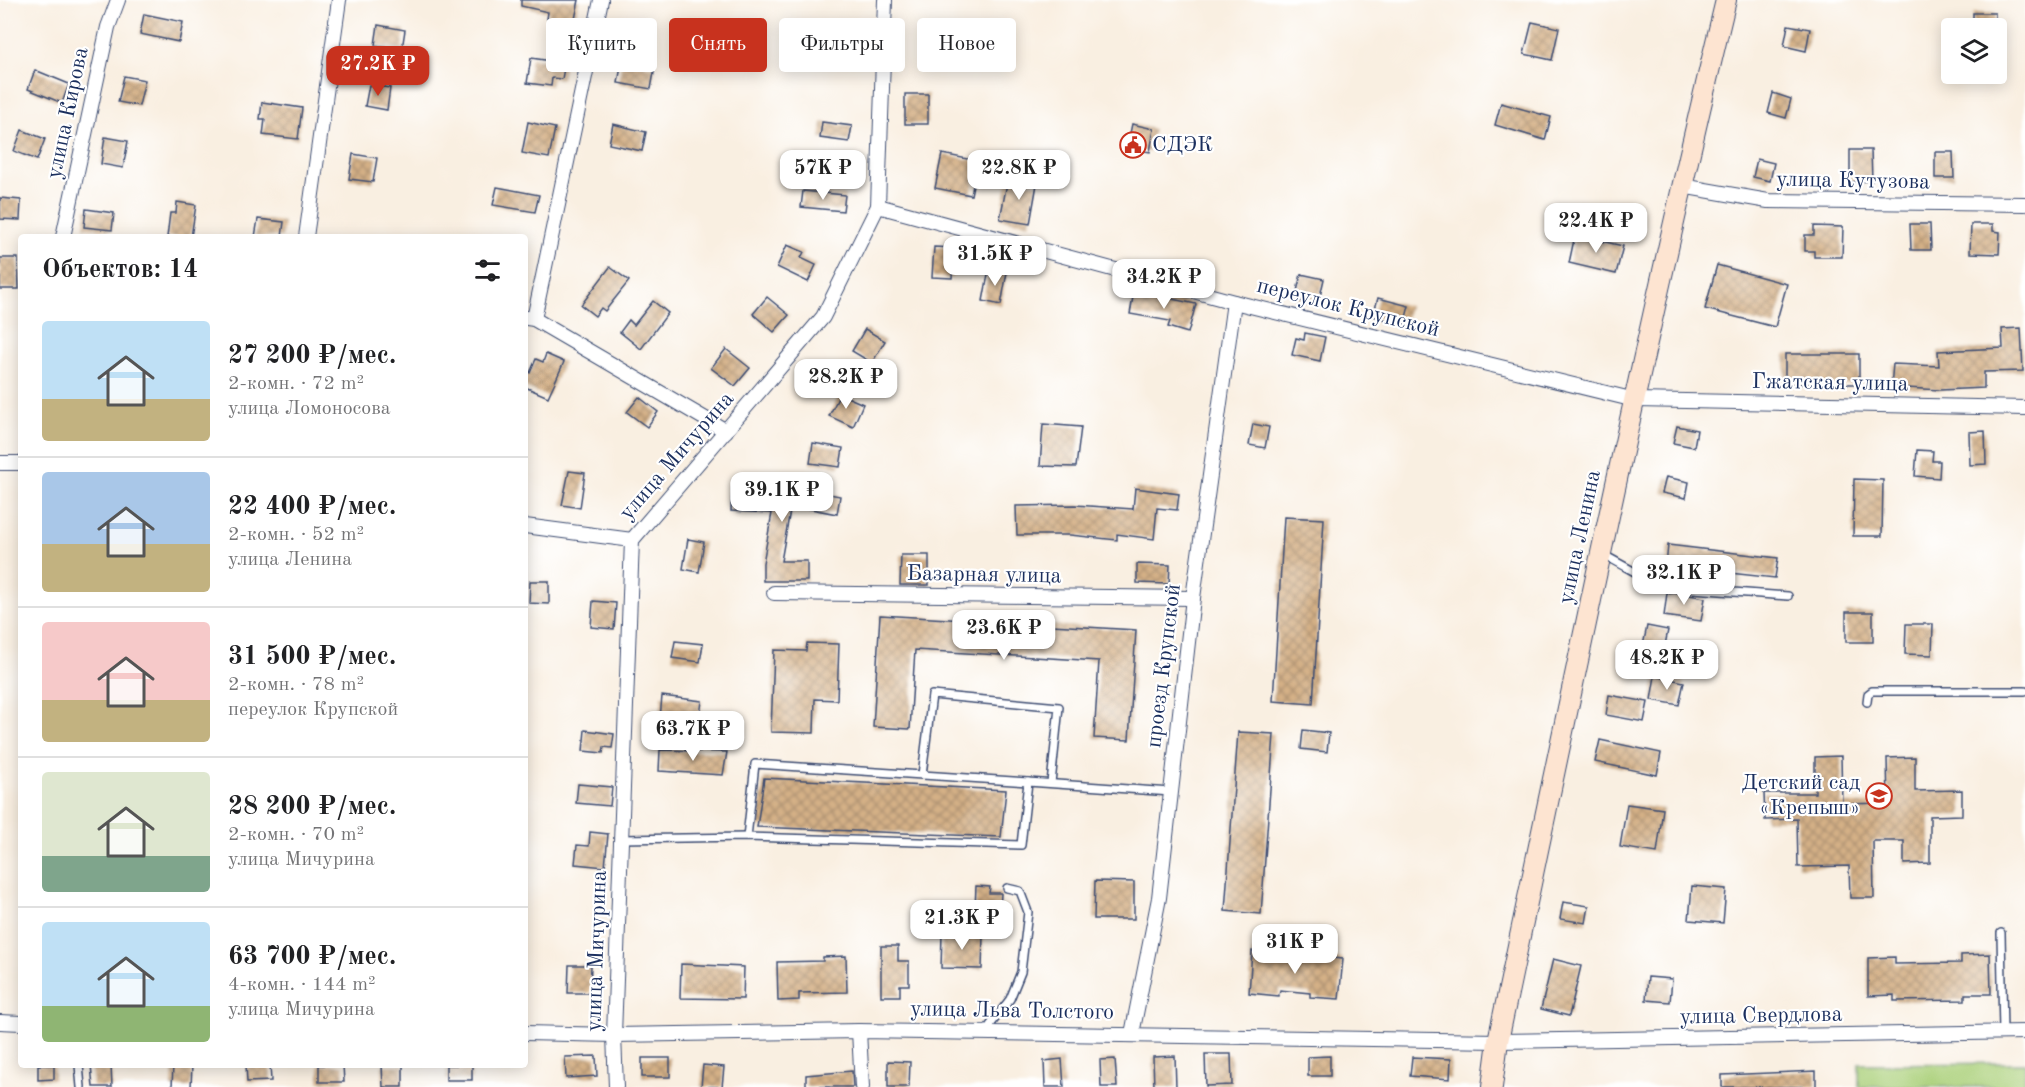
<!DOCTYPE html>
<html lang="ru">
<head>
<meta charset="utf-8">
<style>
  :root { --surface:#fff; --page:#f2f2f2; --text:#202124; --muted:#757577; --line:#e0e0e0; --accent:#c8321e }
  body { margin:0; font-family:"Old Standard TT",serif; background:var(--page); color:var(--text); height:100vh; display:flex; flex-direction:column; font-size:22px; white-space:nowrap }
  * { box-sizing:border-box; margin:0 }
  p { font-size:20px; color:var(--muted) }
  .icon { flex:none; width:33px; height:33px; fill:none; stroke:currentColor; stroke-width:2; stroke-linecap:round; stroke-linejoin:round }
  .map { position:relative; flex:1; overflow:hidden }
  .sheet { position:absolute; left:18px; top:234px; width:510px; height:834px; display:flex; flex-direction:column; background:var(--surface); border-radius:6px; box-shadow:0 3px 15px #0003 }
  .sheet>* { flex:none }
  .banner { position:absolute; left:546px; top:18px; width:570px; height:54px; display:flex; gap:12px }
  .tools { position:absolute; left:1941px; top:18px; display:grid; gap:12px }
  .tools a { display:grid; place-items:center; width:66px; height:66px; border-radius:6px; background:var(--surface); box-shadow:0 3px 15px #0003; font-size:30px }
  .price { position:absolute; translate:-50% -51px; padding:0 14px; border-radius:12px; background:#fff; color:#222; font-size:20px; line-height:39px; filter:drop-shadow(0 2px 3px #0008) }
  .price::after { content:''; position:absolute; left:50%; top:36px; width:18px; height:14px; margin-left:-9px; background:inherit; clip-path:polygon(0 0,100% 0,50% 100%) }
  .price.selected { background:var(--accent); color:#fff }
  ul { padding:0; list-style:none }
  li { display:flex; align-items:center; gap:18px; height:150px; padding:0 24px }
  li+li { border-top:2px solid var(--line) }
  li span { display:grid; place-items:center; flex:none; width:168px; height:120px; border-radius:6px; color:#555 }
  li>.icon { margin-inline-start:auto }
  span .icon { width:72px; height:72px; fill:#fffc; stroke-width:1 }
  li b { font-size:26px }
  h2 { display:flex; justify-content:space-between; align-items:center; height:72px; padding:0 24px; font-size:26px }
  .pill { padding:0 21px; border-radius:6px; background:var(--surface); box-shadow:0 3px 15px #0003; font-size:21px; line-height:54px }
  .pill.selected { background:var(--accent); color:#fff }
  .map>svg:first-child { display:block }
</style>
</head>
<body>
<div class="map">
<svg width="2025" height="1087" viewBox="0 0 2025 1087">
  <defs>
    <pattern id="building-cross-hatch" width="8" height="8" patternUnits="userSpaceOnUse" patternTransform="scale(1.5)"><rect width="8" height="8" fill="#d4b086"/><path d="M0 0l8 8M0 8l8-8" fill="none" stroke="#ab9071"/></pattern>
  </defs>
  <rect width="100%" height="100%" fill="#fff"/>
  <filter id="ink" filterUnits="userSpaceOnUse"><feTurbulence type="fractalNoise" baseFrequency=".0167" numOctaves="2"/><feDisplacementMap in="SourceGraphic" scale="12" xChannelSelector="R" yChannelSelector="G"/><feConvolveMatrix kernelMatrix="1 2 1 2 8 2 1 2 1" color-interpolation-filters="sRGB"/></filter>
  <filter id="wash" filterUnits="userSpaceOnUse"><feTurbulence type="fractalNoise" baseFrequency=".008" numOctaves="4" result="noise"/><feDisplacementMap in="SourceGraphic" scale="24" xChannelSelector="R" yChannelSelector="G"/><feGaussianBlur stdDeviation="1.35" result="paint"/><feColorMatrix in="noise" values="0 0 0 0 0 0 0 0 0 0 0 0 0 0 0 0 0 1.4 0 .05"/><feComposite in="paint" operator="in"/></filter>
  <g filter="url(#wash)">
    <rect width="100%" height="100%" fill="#f9efe1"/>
    <path fill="#abd07a" stroke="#63806c" stroke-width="1.5" d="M2025 1063V1087H1859V1064Z"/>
    <g id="blocks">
      <g fill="url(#building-cross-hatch)">
        <path d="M521 0H579L574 24 547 19 548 12 521 6Z"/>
        <rect x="1973" y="13" width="22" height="15"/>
        <path d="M144 14 183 22 179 42 140 34Z"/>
        <path d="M1532 22 1559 28 1552 60 1524 54Z"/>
        <path d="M378 25 405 30 402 49 375 45Z"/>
        <path d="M1788 25 1810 29 1806 51 1784 46Z"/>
        <path d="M825 29 851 31 850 55 823 53Z"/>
        <path d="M531 58 565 63 562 79 552 78 551 86 527 83Z"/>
        <path d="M622 61 655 67 651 89 618 83Z"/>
        <path d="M35 70 69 84 62 103 28 89Z"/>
        <path d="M124 76 145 80 139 106 118 102Z"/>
        <path d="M369 85 390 88 387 110 365 106Z"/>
        <path d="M1773 93 1791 99 1786 118 1768 113Z"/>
        <rect x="905" y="94" width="23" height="30"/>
        <path d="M262 102 302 108 298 139 263 135 265 119H260Z"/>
        <path d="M1501 103 1551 117 1545 140 1495 125Z"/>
        <path d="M528 122 555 128 549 158 522 153Z"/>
        <path d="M822 122 852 126 849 142 820 138Z"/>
        <path d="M613 124 646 132 642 151 609 144Z"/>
        <path d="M1132 124 1154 129 1150 152 1127 148Z"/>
        <path d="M22 130 45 139 37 160 14 151Z"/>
        <path d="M105 137 128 141 123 168 101 164Z"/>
        <path d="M1850 150H1871L1872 181 1850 182Z"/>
        <path d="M1935 152H1953L1954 178H1935Z"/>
        <path d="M353 154 377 158 373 182 349 179Z"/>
        <path d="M942 154 978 161 971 195 935 188Z"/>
        <path d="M1757 159 1774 163 1770 181 1753 177Z"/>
        <path d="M1008 178 1037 184 1030 224 1000 219Z"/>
        <path d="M497 187 539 195 535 212 493 205Z"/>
        <path d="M803 191 845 195 843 211 801 207Z"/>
        <path d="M0 198 21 200 20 220 0 219Z"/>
        <path d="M177 202 196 205 191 237H167L170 213H176Z"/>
        <path d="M86 209 114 213 112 230 84 227Z"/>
        <path d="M258 219 284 222 282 237H255Z"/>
        <path d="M1910 224H1930L1931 250H1911Z"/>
        <path d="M1971 224H1993V231L2000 232 1999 254 1970 253Z"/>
        <path d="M1814 226 1843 227 1842 257H1814V251H1805V235H1814Z"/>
        <path d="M1575 235 1623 246 1616 274 1569 263Z"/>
        <path d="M787 245 804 252 801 258 816 265 808 282 777 267Z"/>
        <path d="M934 247 954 248 952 278 932 277Z"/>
        <path d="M0 258H18L19 289H0Z"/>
        <path d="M1717 265 1787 284 1775 327 1705 309Z"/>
        <path d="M610 267 629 281 605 311 601 308 595 316 581 305Z"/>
        <path d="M989 269 1007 272 1001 305 983 301Z"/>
        <path d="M1301 274 1324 279 1318 305 1295 300Z"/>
        <path d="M1134 291 1196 304 1188 333 1168 327 1170 321 1130 314Z"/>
        <path d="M767 297 789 315 774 332 753 314Z"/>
        <path d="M1378 298 1409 306 1404 325 1373 316Z"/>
        <path d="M653 301 668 313 641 349 620 332 629 320 634 325Z"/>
        <path d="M2021 328 2023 371 1984 372V388L1940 390 1891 387 1893 364 1939 366 1938 351 2003 348 2002 329Z"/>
        <path d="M865 329 885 341 872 363 852 351Z"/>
        <path d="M1305 333 1325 337 1320 361 1292 355 1296 338 1304 340Z"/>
        <path d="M726 349 750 368 735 386 711 368Z"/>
        <path d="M546 354 564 362 548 397 525 387V370L530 373 536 359 543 362Z"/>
        <rect x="1785" y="354" width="74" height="30"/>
        <path d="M840 394 863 404 853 427 829 416Z"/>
        <path d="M639 397 658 412 647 427 627 412Z"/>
        <path d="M1043 424 1081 427 1076 467 1040 466Z"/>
        <path d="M1253 424 1269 427 1265 448 1249 445Z"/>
        <path d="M1677 426 1697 430 1694 447 1673 443Z"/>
        <path d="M1985 431 1986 464 1970 465 1969 432Z"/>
        <path d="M813 443 843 448 840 467 810 463Z"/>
        <path d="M1917 450 1933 451 1932 461H1940L1939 478 1915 476Z"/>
        <path d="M569 471 585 473 580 508 562 505Z"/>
        <path d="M1666 477 1689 482 1686 498 1662 493Z"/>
        <path d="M1854 479 1883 480 1882 536H1853Z"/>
        <path d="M777 484 840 496 837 514 791 505 781 561H807V581H763V563L772 513 731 511 732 488 776 490Z"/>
        <path d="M1135 488 1179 494 1177 510 1157 508 1154 539 1117 534V540L1070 535H1017L1016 506 1075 505 1133 509Z"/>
        <path d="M1284 517 1324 519 1313 704 1273 701Z"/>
        <path d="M688 539 704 542 699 572 683 569Z"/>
        <path d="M1668 545 1778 558 1775 578 1666 566Z"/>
        <path d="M901 555H929V585H900Z"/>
        <path d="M1137 564 1170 565 1169 584 1137 583Z"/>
        <path d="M530 581H549V604L529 603Z"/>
        <path d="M1674 592 1705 598 1701 621 1664 616 1667 593Z"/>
        <path d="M593 601 616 603 614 629 591 627Z"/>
        <rect x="1846" y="612" width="27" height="30"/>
        <path d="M880 615 1136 630 1129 740 1094 738 1099 661 915 650 910 729 873 727Z"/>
        <path d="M1906 624H1933L1932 655 1905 654Z"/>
        <path d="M1647 626 1668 630 1663 655 1642 651Z"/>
        <path d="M675 641 703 644 700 662 672 658Z"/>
        <path d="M807 643 839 644 837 700 815 699 814 733 771 732 774 650 806 651Z"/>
        <path d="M1655 676 1684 682 1679 705 1651 700Z"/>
        <path d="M1609 695 1648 702 1644 722 1606 715Z"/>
        <path d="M662 696 702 701 699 723 660 719Z"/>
        <path d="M585 730 614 734 612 748 604 747 603 753 583 751Z"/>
        <path d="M1303 730 1329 733 1327 752 1301 749Z"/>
        <path d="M1238 732 1274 734 1261 914 1225 911Z"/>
        <path d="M1600 740 1661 753 1657 775 1595 762Z"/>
        <path d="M660 750 727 752 723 775 659 771Z"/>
        <path d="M1841 756 1842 804 1888 803 1887 758 1915 757V791L1962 790V815L1930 816V863L1904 864V841H1873L1874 898H1850L1849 866 1798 867 1797 819 1765 820 1764 793H1815V757Z"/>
        <path d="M764 778 1006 790 1001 837 757 827Z"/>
        <path d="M578 784 612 787 610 806 576 803Z"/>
        <path d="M1627 804 1663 809 1657 853 1620 847Z"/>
        <path d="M590 832 608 834 605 867 575 864 577 845 589 846Z"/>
        <path d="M1095 881 1134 882V919H1094Z"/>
        <path d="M976 886 990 887 989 893H1001L1000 910 975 909Z"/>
        <path d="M1692 886 1726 889 1723 923 1689 920Z"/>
        <path d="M1563 902 1589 906 1586 923 1560 919Z"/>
        <path d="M942 933 983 934 982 969 941 968Z"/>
        <path d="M881 946H898V961H909V985H900V996H881Z"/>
        <path d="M1252 951 1343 959 1339 999 1310 997V993L1280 990 1279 996 1249 993Z"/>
        <path d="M1990 954 1991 994H1965V1000L1894 1001V995L1868 996V958L1895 957V964L1961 963V955Z"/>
        <path d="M846 956 847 992 799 993V1000L778 1001 777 962 823 961V957Z"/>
        <path d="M1553 959 1581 966 1569 1016 1541 1009Z"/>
        <path d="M681 964 744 967 743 999 680 998Z"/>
        <path d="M569 965H591L590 993H568Z"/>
        <path d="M1648 977 1672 979 1670 1002 1646 1000Z"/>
        <path d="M1205 1054H1231L1232 1085 1206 1086Z"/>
        <path d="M596 1056 597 1076 566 1078 565 1057Z"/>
        <path d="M1175 1056 1176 1087H1154L1153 1057Z"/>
        <path d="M1330 1056V1076H1308V1057Z"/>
        <path d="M1412 1057 1451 1059 1450 1079 1410 1076Z"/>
        <rect x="642" y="1058" width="28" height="19"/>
        <path d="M1062 1059 1064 1087H1045L1044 1061Z"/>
        <path d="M1115 1059 1117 1087H1101L1100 1060Z"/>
        <path d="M888 1061 910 1062 909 1087H888Z"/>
        <path d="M38 1065H54V1079L38 1080Z"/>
        <path d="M91 1065H111L112 1087H93Z"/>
        <path d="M173 1065H192L191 1087H172Z"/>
        <path d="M246 1065H270L271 1081 247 1082Z"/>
        <path d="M319 1065H343L344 1082H319Z"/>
        <path d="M382 1065H403V1087H383Z"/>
        <rect x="446" y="1065" width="26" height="15"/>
        <path d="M703 1065 724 1067 722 1087H701Z"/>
        <path d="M852 1071 853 1087H806V1075Z"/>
        <path d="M1816 1071V1087H1722V1075Z"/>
      </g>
    </g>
  </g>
  <g filter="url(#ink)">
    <use href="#blocks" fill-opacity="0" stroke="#3c4c72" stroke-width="1.5"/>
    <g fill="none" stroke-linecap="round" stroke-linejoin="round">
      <g stroke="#3c4c72" stroke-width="10">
        <g id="service">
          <path d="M1604 555 1653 582 1693 589 1788 596"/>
          <path d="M1867 702 1868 694 1872 691H2025"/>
          <path d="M922 775 932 695 1059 707 1051 783"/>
          <path d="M747 837 755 764 1028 782"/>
          <path d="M621 839 747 837 1021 845 1028 782 1171 792"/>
          <path d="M2001 933 2003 1033"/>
          <path d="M985 1032 1010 999 1021 972 1028 912 1020 891 1007 888"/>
          <path d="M79 1065 81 1087"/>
        </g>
      </g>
      <g stroke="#3c4c72" stroke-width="16">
        <g id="minor">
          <path d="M1682 186 1768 201 2025 204"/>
          <path d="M878 206 1234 302 1635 400 2025 408"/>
          <path d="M63 237 108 27 118 0"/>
          <path d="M306 237 339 0"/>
          <path d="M527 318 534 319 726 431"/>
          <path d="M534 319 601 0"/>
          <path d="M0 463H21"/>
          <path d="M525 526 632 540"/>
          <path d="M774 593 1193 598"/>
          <path d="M0 1022 21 1023"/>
          <path d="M859 1031 862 1087"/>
          <path d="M525 1033 614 1035 859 1031 1498 1041 2025 1032"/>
          <path d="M1132 1034 1159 898 1193 598 1234 302"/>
          <path d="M616 1087 614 1035 632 540 823 317 878 206 885 0"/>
        </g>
      </g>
      <g stroke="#3c4c72" stroke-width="22">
        <path id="secondary" d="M1492 1087 1498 1041C1571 693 1643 345 1726 0"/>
      </g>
      <use href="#service" stroke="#fff" stroke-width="7"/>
      <use href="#minor" stroke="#fff" stroke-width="14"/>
      <use href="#secondary" stroke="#fde4d1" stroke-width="20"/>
    </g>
  </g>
  <defs>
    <g id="civic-ring" transform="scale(1.35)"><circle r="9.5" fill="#fff" stroke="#c8321e" stroke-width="1.5"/><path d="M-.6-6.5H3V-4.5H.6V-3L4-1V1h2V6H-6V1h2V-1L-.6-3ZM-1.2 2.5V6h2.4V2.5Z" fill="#c8321e"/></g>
    <g id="school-ring" transform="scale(1.35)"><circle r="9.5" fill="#fff" stroke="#c8321e" stroke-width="1.5"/><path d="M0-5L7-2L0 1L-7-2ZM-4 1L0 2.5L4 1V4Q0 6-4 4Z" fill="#c8321e"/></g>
  </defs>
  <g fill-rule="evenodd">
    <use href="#civic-ring" x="1133" y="145"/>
    <use href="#school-ring" x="1879" y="796"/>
  </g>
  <g text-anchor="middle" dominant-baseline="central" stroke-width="4.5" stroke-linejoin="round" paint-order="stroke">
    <g font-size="22" fill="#1b2f5e" stroke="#fff">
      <text transform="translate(68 113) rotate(-78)">улица Кирова</text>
      <text transform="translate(1853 181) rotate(1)">улица Кутузова</text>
      <text transform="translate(1348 308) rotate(14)">переулок Крупской</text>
      <text transform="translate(1830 383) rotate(1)">Гжатская улица</text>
      <text transform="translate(677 456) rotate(-49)">улица Мичурина</text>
      <text transform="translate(1580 537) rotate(-78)">улица Ленина</text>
      <text transform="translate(984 575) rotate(1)">Базарная улица</text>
      <text transform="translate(1164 666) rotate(-83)">проезд Крупской</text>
      <text transform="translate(597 951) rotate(-88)">улица Мичурина</text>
      <text transform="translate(1012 1011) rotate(1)">улица Льва Толстого</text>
      <text transform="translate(1761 1016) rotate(-1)">улица Свердлова</text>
    </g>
    <g font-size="22" fill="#1b2f5e" stroke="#fff" text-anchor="start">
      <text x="1152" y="145">СДЭК</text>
      <text x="1860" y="783" text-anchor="end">Детский сад<tspan x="1860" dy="25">«Крепыш»</tspan></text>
    </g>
  </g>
</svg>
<div class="tools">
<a><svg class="icon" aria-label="layers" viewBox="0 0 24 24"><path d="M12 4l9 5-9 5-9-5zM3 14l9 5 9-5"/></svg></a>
</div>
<b class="price selected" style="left:378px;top:97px">27.2K ₽</b>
<b class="price" style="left:823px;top:201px">57K ₽</b>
<b class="price" style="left:1019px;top:201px">22.8K ₽</b>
<b class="price" style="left:1596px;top:254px">22.4K ₽</b>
<b class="price" style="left:995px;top:287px">31.5K ₽</b>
<b class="price" style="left:1164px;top:310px">34.2K ₽</b>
<b class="price" style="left:846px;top:410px">28.2K ₽</b>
<b class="price" style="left:782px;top:523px">39.1K ₽</b>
<b class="price" style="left:1684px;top:606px">32.1K ₽</b>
<b class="price" style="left:1004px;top:661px">23.6K ₽</b>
<b class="price" style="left:1667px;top:691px">48.2K ₽</b>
<b class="price" style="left:693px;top:762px">63.7K ₽</b>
<b class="price" style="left:962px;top:951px">21.3K ₽</b>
<b class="price" style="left:1295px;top:975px">31K ₽</b>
<div class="banner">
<a class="pill">Купить</a>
<a class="pill selected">Снять</a>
<a class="pill">Фильтры</a>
<a class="pill">Новое</a>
</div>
<section class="sheet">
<h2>Объектов: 14<svg class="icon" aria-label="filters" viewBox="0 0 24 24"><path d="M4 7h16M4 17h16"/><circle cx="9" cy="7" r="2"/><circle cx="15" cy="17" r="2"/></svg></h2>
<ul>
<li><span style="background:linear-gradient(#bfe0f5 65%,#c2b280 0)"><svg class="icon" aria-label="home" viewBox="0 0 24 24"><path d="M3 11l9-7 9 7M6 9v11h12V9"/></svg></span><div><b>27 200 ₽/мес.</b><p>2-комн. · 72 m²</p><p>улица Ломоносова</p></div></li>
<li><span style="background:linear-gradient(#a9c7e8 60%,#c2b280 0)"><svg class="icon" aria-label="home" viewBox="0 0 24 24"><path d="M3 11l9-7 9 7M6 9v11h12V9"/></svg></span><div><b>22 400 ₽/мес.</b><p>2-комн. · 52 m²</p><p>улица Ленина</p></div></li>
<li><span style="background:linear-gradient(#f6c9c9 65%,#c2b280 0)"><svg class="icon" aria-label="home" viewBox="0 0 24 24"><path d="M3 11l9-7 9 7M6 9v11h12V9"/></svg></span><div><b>31 500 ₽/мес.</b><p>2-комн. · 78 m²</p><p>переулок Крупской</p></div></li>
<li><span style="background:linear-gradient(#dfe7d0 70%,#7fa58c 0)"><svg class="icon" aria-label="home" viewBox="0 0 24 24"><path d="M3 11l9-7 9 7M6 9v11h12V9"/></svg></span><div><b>28 200 ₽/мес.</b><p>2-комн. · 70 m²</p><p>улица Мичурина</p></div></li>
<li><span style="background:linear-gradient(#bfe0f5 70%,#8fb573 0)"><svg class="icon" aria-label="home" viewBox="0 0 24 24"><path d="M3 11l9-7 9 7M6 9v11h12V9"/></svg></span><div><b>63 700 ₽/мес.</b><p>4-комн. · 144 m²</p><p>улица Мичурина</p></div></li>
</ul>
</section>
</div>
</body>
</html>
